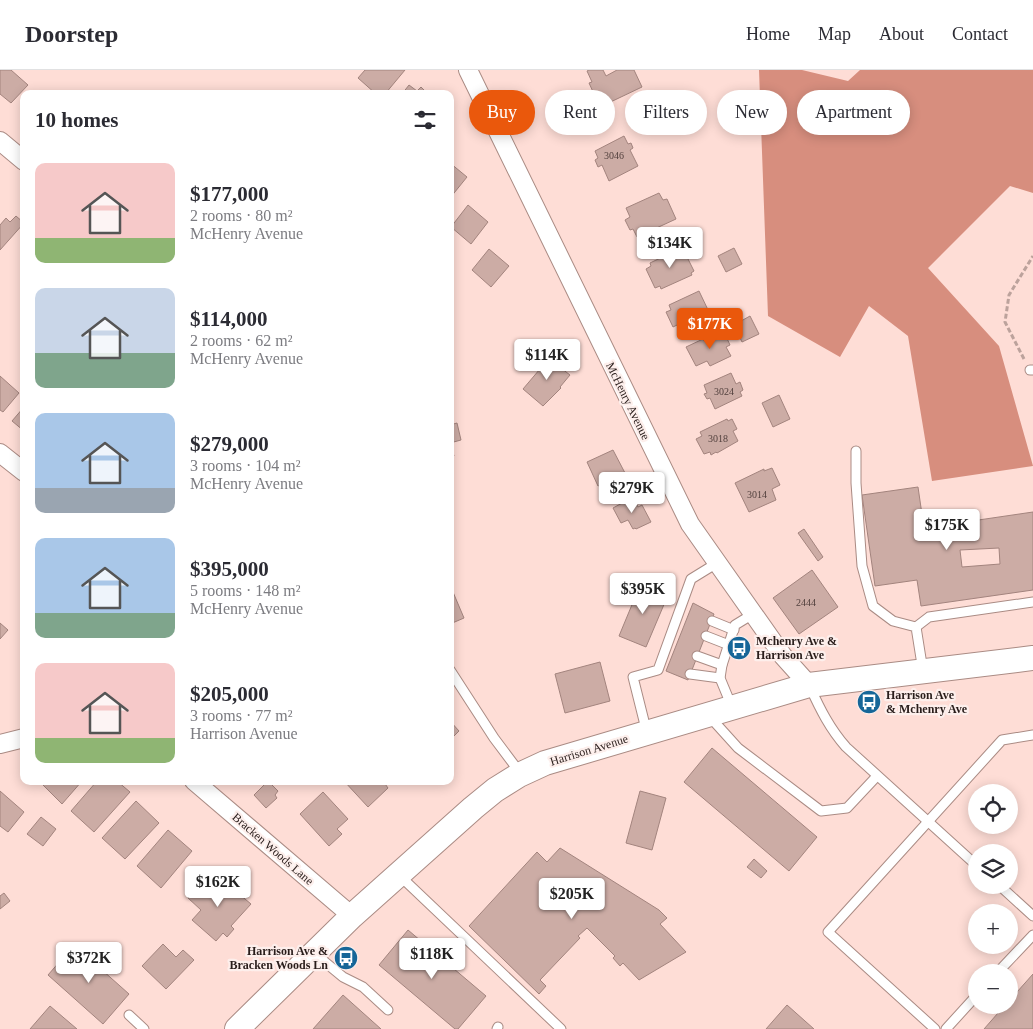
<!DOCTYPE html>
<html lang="en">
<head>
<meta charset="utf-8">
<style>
  :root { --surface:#fff; --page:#f7f7f7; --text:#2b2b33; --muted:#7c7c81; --line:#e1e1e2; --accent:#ea580c }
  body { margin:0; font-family:"Times New Roman",serif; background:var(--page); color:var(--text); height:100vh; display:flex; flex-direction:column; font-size:19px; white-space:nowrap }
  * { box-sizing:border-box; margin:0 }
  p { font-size:16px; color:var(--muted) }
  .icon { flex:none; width:28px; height:28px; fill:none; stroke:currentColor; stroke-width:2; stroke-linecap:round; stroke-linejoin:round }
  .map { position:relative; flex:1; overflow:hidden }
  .side { position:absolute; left:20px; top:20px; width:434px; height:695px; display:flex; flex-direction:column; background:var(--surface); border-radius:10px; box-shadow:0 2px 12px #0003 }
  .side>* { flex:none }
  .banner { position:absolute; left:469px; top:20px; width:475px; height:45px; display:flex; gap:10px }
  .controls { position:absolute; left:968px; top:714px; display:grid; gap:10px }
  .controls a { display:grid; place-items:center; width:50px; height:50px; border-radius:50%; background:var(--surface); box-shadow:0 2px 12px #0003; font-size:25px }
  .price { position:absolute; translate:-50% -42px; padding:0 11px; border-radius:5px; background:#fff; color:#222; font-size:16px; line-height:32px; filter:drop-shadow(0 1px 2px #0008) }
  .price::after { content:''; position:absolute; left:50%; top:30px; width:15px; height:11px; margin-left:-8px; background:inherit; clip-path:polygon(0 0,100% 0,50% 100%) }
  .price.active { background:var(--accent); color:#fff }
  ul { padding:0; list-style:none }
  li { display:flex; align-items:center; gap:15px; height:125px; padding:0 15px }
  li span { display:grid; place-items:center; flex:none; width:140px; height:100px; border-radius:10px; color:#555 }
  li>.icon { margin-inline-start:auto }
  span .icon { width:60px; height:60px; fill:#fffc; stroke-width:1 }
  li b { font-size:21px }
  h2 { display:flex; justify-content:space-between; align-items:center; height:60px; padding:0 15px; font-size:21px }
  .pill { padding:0 18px; border-radius:22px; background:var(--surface); box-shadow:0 2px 12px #0003; font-size:18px; line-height:45px }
  .pill.active { background:var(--accent); color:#fff }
  header { display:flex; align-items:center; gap:30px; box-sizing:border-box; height:70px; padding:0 25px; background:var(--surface); border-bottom:1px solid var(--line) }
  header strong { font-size:24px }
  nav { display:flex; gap:28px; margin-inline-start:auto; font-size:18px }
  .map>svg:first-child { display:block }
</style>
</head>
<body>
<header>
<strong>Doorstep</strong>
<nav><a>Home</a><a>Map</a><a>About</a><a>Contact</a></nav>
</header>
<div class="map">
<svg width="1033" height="959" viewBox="0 0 1033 959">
  <rect width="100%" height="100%" fill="#feddd6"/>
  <path fill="#d78e7e" d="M759 0H802L848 11 860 0H1033V123L1010 116 928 198 999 276 1033 396 932 411 908 266 869 236 840 287 768 246Z"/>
  <g fill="#ccaca5" stroke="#a3847e" fill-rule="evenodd">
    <path d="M0 0H11L28 15 11 33 0 24Z"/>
    <path d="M365 0H405L385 24H376L358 8Z"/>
    <path d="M589 0H603L606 6 617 0H634L642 17 600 37 589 13 592 12 587 1Z"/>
    <path d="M409 15 417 21 421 17 428 24H402Z"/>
    <path d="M679 36 682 44 659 57 654 45 670 37 671 40Z"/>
    <path d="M624 66 628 74 631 73 633 78 630 80 638 96 609 111 602 95 598 97 595 90 598 88 595 81Z"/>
    <path d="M450 93 467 107 450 128Z"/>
    <path d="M659 123 663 130 667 129 676 149 637 167 633 159 630 160 625 150 630 147 626 138Z"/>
    <path d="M468 135 488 152 471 174 451 157Z"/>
    <path d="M16 146 24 153 0 180V155L6 148 10 152Z"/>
    <path d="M734 178 742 194 726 202 718 186Z"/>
    <path d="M489 179 509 196 491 217 472 200Z"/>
    <path d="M679 179H683L694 201 691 203 692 205 661 219 660 216 655 218 646 199 651 196 650 193Z"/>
    <path d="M699 221 709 242 702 245 704 249 679 260 677 255 673 257 666 242 671 240 669 235Z"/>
    <path d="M750 246 759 264 742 272 734 255Z"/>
    <path d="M719 261 720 264 724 262 730 275 726 277 731 286 710 296 707 291 696 296 686 277 703 269 704 271 707 269 706 268Z"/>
    <path d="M551 286 563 295 561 298 570 305 560 317 561 318 543 336 523 319Z"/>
    <path d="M731 303 736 314 740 312 743 320 740 322 742 326 715 339 710 328 707 329 704 324 707 323 704 315Z"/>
    <path d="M0 306 19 323 3 342 0 340Z"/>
    <path d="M779 325 790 349 773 357 762 333Z"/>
    <path d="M24 337V361L12 351Z"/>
    <path d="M727 349 728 351 732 349 737 359 733 361 738 371 717 383 716 382 711 385 710 382 704 384 696 369 702 366 700 362Z"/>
    <path d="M457 353 461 370 450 373 454 386 450 387V355Z"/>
    <path d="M613 380 625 403 598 416 587 392Z"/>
    <path d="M772 398 780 415 772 419 776 430 749 442 735 413 764 399V401Z"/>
    <path d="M918 417 924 458 1033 442V520L921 536 917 510 875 516 862 425ZM999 478 1000 494 962 497 960 480Z"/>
    <path d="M633 427 638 437 642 435 651 452 636 459 635 458 633 459 628 450 621 453 613 438Z"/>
    <path d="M804 459 823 487 818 491 798 463Z"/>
    <path d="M812 500 838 537 799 564 773 528Z"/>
    <path d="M641 513 668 525 646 577 619 566Z"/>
    <path d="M450 515 464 548 450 554Z"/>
    <path d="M693 533 714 544 688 610 666 601Z"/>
    <path d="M0 553 8 560 0 569Z"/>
    <path d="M600 592 610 631 565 643 555 604Z"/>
    <path d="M450 651 459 661 452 668 450 666Z"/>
    <path d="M712 678 817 767 789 801 684 712Z"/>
    <path d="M39 711H82L62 734Z"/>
    <path d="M97 711H117L130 722 94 762 71 741Z"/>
    <path d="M268 711 278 721 275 725 277 728 266 738 254 725Z"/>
    <path d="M344 711H383L388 718 368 737Z"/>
    <path d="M0 721 24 742 8 762 0 756Z"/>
    <path d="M640 721 666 728 652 780 626 773Z"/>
    <path d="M323 722 348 749 337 759 342 764 329 776 300 744Z"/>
    <path d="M136 731 159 753 125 789 102 768Z"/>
    <path d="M41 747 56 759 43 776 27 764Z"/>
    <path d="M168 760 192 781 161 818 137 796Z"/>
    <path d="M560 778 659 840 667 848 660 854 686 882 639 910 623 893 620 896 613 888 615 886 587 858 578 866 580 868 540 910 546 916 539 924 469 856 537 782 547 792Z"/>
    <path d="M754 789 767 801 761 808 747 797Z"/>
    <path d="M208 806 223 819 227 814 251 834 231 856 234 859 227 867 223 863 216 871 192 850 201 840 188 828Z"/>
    <path d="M4 823 10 831 0 839V826Z"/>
    <path d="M408 860 486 926 458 959H455L379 895Z"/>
    <path d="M163 874 176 887 183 880 194 890 166 919 142 896Z"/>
    <path d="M74 875 129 924 103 954 48 905Z"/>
    <path d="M1033 904V959H984L1005 935H1009V931Z"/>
    <path d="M343 925 381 959H313Z"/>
    <path d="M787 935 814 959H766Z"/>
    <path d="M50 936 77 959H30Z"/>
  </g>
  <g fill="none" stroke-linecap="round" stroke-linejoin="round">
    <g stroke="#aa8b84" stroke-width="11">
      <g id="lane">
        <path d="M1030 300H1033"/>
        <path d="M856 381V413L862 496 873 536 893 551 916 557 923 601"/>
        <path d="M712 551 734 560"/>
        <path d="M916 557 929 547 1033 532"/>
        <path d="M706 566 729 575"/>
        <path d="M697 586 722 595"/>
        <path d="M450 600 494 668 521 704"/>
        <path d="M690 604 720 608"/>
        <path d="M810 617C820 639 830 659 846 677L976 795"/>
        <path d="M732 637 720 608 722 595 735 555 753 544"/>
        <path d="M710 647 738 678 821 741 847 738 877 706"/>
        <path d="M647 663 633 607 658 600 691 509 717 493"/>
        <path d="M399 805 561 959"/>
        <path d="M999 815 1033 846"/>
        <path d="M314 883 343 907 363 917 388 940"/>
        <path d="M998 902 1033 865"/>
        <path d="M129 945 144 959"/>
        <path d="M497 959 498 957"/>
        <path d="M935 959 828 862 1002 670 1033 665"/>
        <path d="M946 959 976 926"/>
      </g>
    </g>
    <g stroke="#aa8b84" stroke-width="20">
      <g id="street">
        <path d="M468 0 690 454 783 586 809 615"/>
        <path d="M0 71 24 91"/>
        <path d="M0 383 24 402"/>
        <path d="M0 674 24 668"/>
        <path d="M194 711 352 846"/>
      </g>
    </g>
    <g stroke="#aa8b84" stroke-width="26">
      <path id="secondary" d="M237 959 352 846 473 738 495 720 519 705 545 693 809 615 1033 588"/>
    </g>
    <path stroke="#bca29c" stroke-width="3" stroke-dasharray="5 2.5" stroke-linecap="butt" d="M1024 289 1005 252 1009 225 1033 186"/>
    <use href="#lane" stroke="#fff" stroke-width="9"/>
    <use href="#street" stroke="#fff" stroke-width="18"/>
    <use href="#secondary" stroke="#fff" stroke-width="24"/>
  </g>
  <defs>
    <g id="bus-disc" transform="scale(1.25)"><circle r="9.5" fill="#166698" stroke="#fdefec"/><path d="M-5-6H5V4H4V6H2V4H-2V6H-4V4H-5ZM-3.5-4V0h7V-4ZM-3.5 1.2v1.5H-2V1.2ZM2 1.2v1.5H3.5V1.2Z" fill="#fff"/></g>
  </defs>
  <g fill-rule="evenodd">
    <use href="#bus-disc" x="739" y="578"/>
    <use href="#bus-disc" x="869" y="632"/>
    <use href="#bus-disc" x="346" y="888"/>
  </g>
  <g text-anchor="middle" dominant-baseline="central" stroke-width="4.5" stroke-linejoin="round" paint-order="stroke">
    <g font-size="10" fill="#52413e">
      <text x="614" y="85">3046</text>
      <text x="724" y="321">3024</text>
      <text x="718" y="368">3018</text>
      <text x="757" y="424">3014</text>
      <text x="806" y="532">2444</text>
    </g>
    <g font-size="12" fill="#291d1b" stroke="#fdefec">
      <text transform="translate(628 331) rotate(64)">McHenry Avenue</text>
      <text transform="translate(589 680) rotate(-17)">Harrison Avenue</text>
      <text transform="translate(273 779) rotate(41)">Bracken Woods Lane</text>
    </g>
    <g font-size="12" font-weight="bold" fill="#291d1b" stroke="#fdefec" text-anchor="start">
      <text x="756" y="571">Mchenry Ave &amp;<tspan x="756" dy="14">Harrison Ave</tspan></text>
      <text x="886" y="625">Harrison Ave<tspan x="886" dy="14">&amp; Mchenry Ave</tspan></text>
      <text x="328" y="881" text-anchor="end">Harrison Ave &amp;<tspan x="328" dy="14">Bracken Woods Ln</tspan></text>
    </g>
  </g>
</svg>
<div class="controls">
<a><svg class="icon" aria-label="locate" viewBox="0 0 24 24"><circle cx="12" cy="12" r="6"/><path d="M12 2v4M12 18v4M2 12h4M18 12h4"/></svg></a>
<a><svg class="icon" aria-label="layers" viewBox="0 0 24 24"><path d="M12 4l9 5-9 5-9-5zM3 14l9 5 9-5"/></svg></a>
<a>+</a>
<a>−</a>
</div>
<b class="price" style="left:670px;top:199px">$134K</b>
<b class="price active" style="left:710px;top:280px">$177K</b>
<b class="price" style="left:547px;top:311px">$114K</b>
<b class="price" style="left:632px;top:444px">$279K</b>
<b class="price" style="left:947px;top:481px">$175K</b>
<b class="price" style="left:643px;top:545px">$395K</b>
<b class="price" style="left:218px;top:838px">$162K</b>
<b class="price" style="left:572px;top:850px">$205K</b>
<b class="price" style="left:432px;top:910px">$118K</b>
<b class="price" style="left:89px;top:914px">$372K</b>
<div class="banner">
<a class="pill active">Buy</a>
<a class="pill">Rent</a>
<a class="pill">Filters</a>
<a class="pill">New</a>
<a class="pill">Apartment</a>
</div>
<section class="side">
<h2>10 homes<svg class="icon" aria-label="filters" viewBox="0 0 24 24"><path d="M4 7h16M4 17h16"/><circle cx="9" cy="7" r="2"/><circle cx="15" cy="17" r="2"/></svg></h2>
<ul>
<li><span style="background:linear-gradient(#f6c9c9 75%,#8fb573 0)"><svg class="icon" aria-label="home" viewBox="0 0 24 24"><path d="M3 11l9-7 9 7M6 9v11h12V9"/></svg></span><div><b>$177,000</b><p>2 rooms · 80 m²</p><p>McHenry Avenue</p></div></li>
<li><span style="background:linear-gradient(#c9d6e8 65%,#7fa58c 0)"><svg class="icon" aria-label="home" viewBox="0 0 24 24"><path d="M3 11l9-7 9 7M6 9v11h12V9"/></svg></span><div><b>$114,000</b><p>2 rooms · 62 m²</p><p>McHenry Avenue</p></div></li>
<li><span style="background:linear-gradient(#a9c7e8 75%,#9aa5b1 0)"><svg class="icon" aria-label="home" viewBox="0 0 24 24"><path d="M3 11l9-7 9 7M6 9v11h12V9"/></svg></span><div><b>$279,000</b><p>3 rooms · 104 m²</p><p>McHenry Avenue</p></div></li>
<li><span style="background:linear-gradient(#a9c7e8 75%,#7fa58c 0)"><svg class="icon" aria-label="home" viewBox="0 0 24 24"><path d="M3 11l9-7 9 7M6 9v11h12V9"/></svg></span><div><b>$395,000</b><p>5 rooms · 148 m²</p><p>McHenry Avenue</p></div></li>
<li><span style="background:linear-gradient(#f6c9c9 75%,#8fb573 0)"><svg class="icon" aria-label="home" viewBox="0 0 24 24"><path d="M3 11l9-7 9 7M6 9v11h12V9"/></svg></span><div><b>$205,000</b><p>3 rooms · 77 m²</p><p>Harrison Avenue</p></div></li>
</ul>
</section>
</div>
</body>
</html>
